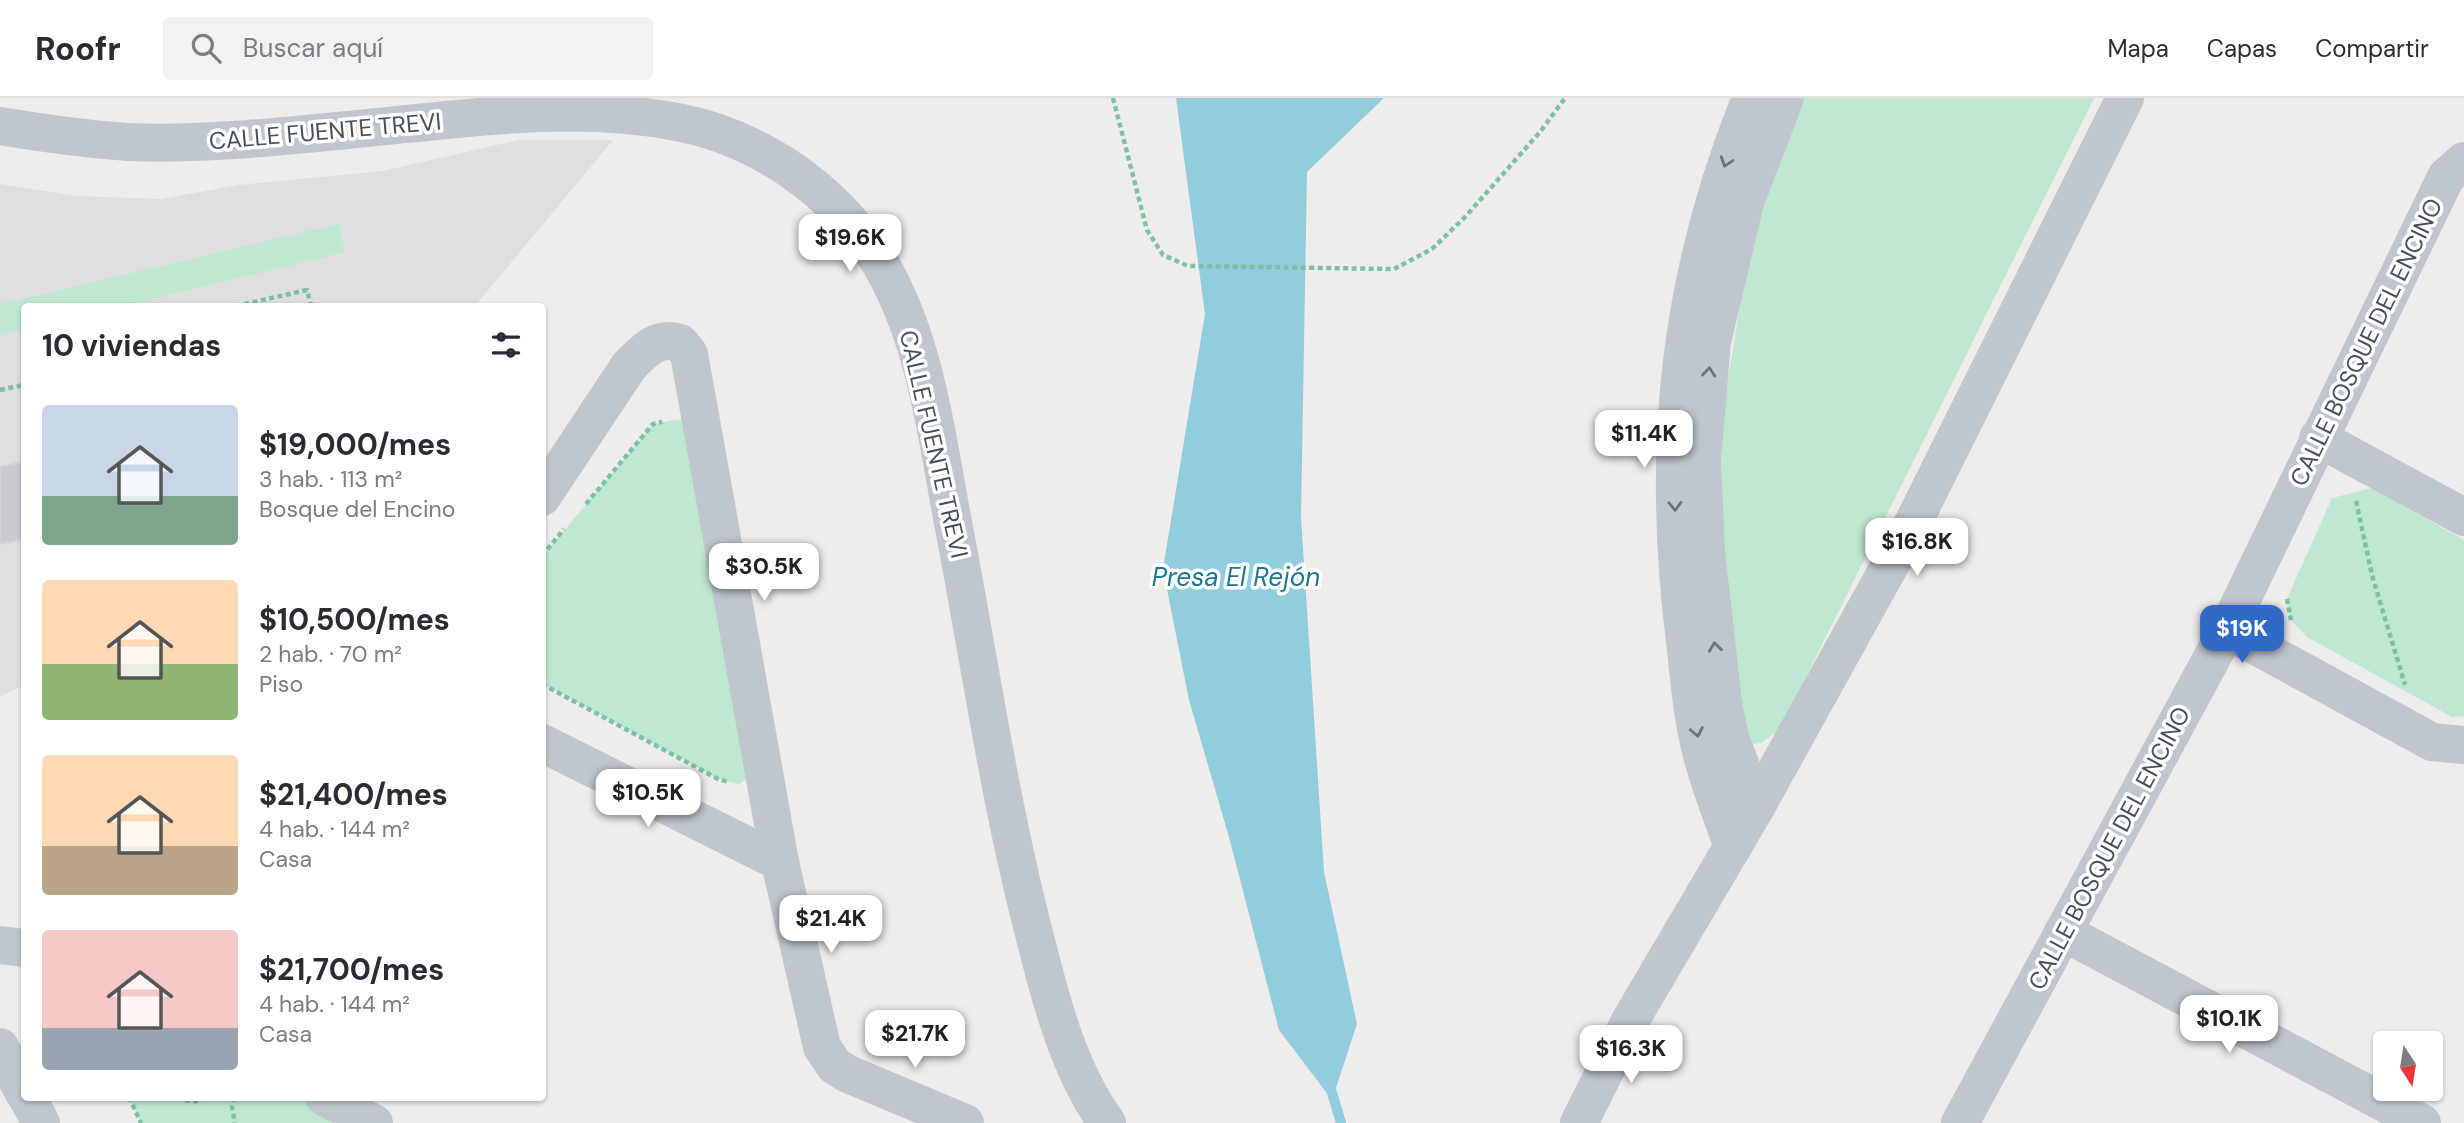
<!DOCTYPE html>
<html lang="es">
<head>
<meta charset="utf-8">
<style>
  :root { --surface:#fff; --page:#f2f2f3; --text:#2b2b33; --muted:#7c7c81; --line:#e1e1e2; --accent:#2f6bc6 }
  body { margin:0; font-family:"DM Sans",sans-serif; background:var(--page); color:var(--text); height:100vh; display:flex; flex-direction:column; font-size:26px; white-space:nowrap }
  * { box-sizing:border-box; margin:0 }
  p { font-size:23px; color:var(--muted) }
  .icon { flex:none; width:38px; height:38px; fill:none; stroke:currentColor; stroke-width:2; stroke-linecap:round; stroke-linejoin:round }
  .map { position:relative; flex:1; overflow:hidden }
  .drawer { position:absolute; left:21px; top:205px; width:525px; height:798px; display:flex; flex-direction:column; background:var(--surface); border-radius:7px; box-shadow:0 2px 5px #0004 }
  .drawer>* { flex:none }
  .needle { width:46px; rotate:168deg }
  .controls { position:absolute; left:2373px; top:933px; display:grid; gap:14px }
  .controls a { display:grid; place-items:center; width:70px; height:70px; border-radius:7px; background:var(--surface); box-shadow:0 2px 5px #0004; font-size:35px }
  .price { position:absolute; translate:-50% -60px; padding:0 16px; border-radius:14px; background:#fff; color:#222; font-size:23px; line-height:46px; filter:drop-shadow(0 2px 4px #0008) }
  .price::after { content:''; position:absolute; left:50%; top:42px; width:21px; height:16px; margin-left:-10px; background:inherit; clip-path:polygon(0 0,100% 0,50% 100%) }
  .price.selected { background:var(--accent); color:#fff }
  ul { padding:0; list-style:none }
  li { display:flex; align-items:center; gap:21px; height:175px; padding:0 21px }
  li span { display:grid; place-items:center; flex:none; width:196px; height:140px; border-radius:7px; color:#555 }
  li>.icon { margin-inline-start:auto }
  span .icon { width:84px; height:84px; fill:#fffc; stroke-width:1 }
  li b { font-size:30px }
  h2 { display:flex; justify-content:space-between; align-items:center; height:84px; padding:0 21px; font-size:30px }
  header { display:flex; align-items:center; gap:42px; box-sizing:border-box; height:98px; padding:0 35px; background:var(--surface); border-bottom:2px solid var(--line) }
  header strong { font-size:33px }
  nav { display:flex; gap:38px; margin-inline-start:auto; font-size:24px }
  .search { width:490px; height:63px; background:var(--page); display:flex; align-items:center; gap:18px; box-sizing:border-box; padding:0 24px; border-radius:7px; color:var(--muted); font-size:26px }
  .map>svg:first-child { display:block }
</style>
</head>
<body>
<header>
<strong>Roofr</strong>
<div class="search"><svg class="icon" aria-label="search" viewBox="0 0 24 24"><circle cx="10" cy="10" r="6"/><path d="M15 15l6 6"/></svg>Buscar aquí</div>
<nav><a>Mapa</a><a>Capas</a><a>Compartir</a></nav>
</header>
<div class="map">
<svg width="2464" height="1025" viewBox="0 0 2464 1025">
  <rect width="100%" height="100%" fill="#efecec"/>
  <path fill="#e0dede" d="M519 42H613L475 208H24V587L0 599V86L76 98 161 101 239 87 383 73Z"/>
  <g fill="#bfe8d1">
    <path d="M1804 0H2094L1780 631 1761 645 1752 646 1741 627 1719 432 1723 312 1747 164 1777 56Z"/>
    <path d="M339 126 345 154 123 208H24V232L0 238V206Z"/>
    <path d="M674 322 689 323 753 676 739 686 718 681 543 586V458L653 326Z"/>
    <path d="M2372 390 2464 442V618L2452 619 2307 539 2290 521 2286 503 2332 400Z"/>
    <path d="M129 999H346L394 1025H141Z"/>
  </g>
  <path fill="#92ccdf" d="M1176 0H1384L1307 74 1301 419 1324 774 1357 926 1332 1002 1279 932 1229 739 1189 602 1163 471 1205 216Z"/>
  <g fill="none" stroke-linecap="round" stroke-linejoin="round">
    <path stroke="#92ccdf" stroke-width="10" d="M1330 988 1341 1025"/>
  </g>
  <path fill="#cacbd1" stroke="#d1d3d7" stroke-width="2" d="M24 364V441L0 446V369Z"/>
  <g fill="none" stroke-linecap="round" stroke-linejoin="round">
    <g stroke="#7cc1a2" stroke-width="4.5" stroke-dasharray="5 3.5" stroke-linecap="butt">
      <path d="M1113 0 1147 132 1163 157 1188 168 1394 171 1432 151 1466 118 1540 34 1565 0"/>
      <path d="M236 208 307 192 311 208"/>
      <path d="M0 292 24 287"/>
      <path d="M2356 403 2372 477 2405 587"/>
      <path d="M586 406 653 326 662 324"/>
      <path d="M542 458 564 431"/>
      <path d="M2287 501 2291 522"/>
      <path d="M542 586 718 681 729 684"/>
      <path d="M129 999 141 1025"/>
      <path d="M177 999 193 1004 210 999"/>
      <path d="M234 999 232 1009 235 1025"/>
    </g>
    <g stroke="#bfc6cd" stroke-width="38">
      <path d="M0 28C42 35 85 41 128 44 201 47 275 39 348 32 457 22 568 3 677 24 752 38 821 83 866 144 921 218 935 326 951 414 979 558 999 704 1037 847 1052 907 1070 974 1107 1025"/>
      <path d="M2318 340 2464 419"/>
      <path d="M542 399 629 268C643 254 657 237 680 245L689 256 780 764 822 949 835 968 848 976 965 1025"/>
      <path d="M2227 532 2432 644 2464 647"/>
      <path d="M542 645 780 764"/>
      <path d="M1756 709 1730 639 1723 605 1706 454 1702 362 1712 244 1745 104 1785 0"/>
      <path d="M1733 749C1722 717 1709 686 1701 653 1692 617 1689 579 1685 543 1661 352 1678 179 1751 0"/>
      <path d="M2063 834 2422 1025"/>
      <path d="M0 847 24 850"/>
      <path d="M0 949 24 995"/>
      <path d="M27 999 41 1025"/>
      <path d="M324 999 374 1025"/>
      <path d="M1579 1025 1630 923 1756 709 1910 431 2125 0"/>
      <path d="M1960 1025 2227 532 2446 79 2464 63"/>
    </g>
  </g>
  <defs><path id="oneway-chevron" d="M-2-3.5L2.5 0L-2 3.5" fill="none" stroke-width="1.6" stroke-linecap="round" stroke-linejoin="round" transform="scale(1.75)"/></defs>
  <g stroke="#6b737a">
    <use href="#oneway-chevron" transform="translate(1726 64) rotate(108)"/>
    <use href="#oneway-chevron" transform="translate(1709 274) rotate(-85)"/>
    <use href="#oneway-chevron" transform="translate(1675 408) rotate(88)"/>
    <use href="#oneway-chevron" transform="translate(1715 549) rotate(-97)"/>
    <use href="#oneway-chevron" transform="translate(1697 634) rotate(79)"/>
  </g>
  <g text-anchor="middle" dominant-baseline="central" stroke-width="7" stroke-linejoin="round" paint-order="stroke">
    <g font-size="24" fill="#474f57" stroke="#fff">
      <text transform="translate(325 33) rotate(-5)">CALLE FUENTE TREVI</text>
      <text transform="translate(2366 244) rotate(-64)">CALLE BOSQUE DEL ENCINO</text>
      <text transform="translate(934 346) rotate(77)">CALLE FUENTE TREVI</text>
      <text transform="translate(2109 750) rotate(-62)">CALLE BOSQUE DEL ENCINO</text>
    </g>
    <g font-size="26" font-style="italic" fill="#1e7693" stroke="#fff">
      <text x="1236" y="479">Presa El Rejón</text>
    </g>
  </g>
</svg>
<div class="controls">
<a><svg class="needle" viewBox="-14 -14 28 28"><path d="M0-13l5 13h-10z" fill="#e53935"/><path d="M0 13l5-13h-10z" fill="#7c7c81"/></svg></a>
</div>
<b class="price" style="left:850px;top:176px">$19.6K</b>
<b class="price" style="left:1644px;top:372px">$11.4K</b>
<b class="price" style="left:1917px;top:480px">$16.8K</b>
<b class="price" style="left:764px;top:505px">$30.5K</b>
<b class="price selected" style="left:2242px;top:567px">$19K</b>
<b class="price" style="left:648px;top:731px">$10.5K</b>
<b class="price" style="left:831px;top:857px">$21.4K</b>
<b class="price" style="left:2229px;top:957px">$10.1K</b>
<b class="price" style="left:915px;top:972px">$21.7K</b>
<b class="price" style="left:1631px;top:987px">$16.3K</b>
<section class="drawer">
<h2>10 viviendas<svg class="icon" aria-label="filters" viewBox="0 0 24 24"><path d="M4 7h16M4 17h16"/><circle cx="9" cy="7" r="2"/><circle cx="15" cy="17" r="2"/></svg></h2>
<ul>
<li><span style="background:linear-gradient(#c9d6e8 65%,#7fa58c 0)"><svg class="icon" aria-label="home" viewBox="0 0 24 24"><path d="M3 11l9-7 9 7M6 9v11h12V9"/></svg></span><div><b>$19,000/mes</b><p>3 hab. · 113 m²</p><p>Bosque del Encino</p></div></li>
<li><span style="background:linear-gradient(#ffd9b3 60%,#8fb573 0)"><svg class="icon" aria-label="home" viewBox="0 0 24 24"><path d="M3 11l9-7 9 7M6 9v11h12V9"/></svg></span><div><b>$10,500/mes</b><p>2 hab. · 70 m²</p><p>Piso</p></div></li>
<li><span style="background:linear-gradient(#ffd9b3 65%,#b9a48a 0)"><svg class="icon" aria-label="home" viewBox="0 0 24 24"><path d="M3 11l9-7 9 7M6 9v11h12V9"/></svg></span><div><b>$21,400/mes</b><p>4 hab. · 144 m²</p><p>Casa</p></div></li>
<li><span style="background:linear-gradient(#f6c9c9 70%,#9aa5b1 0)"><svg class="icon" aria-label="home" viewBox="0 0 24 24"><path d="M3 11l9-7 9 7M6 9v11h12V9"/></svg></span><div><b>$21,700/mes</b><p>4 hab. · 144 m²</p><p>Casa</p></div></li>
</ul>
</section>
</div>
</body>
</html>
